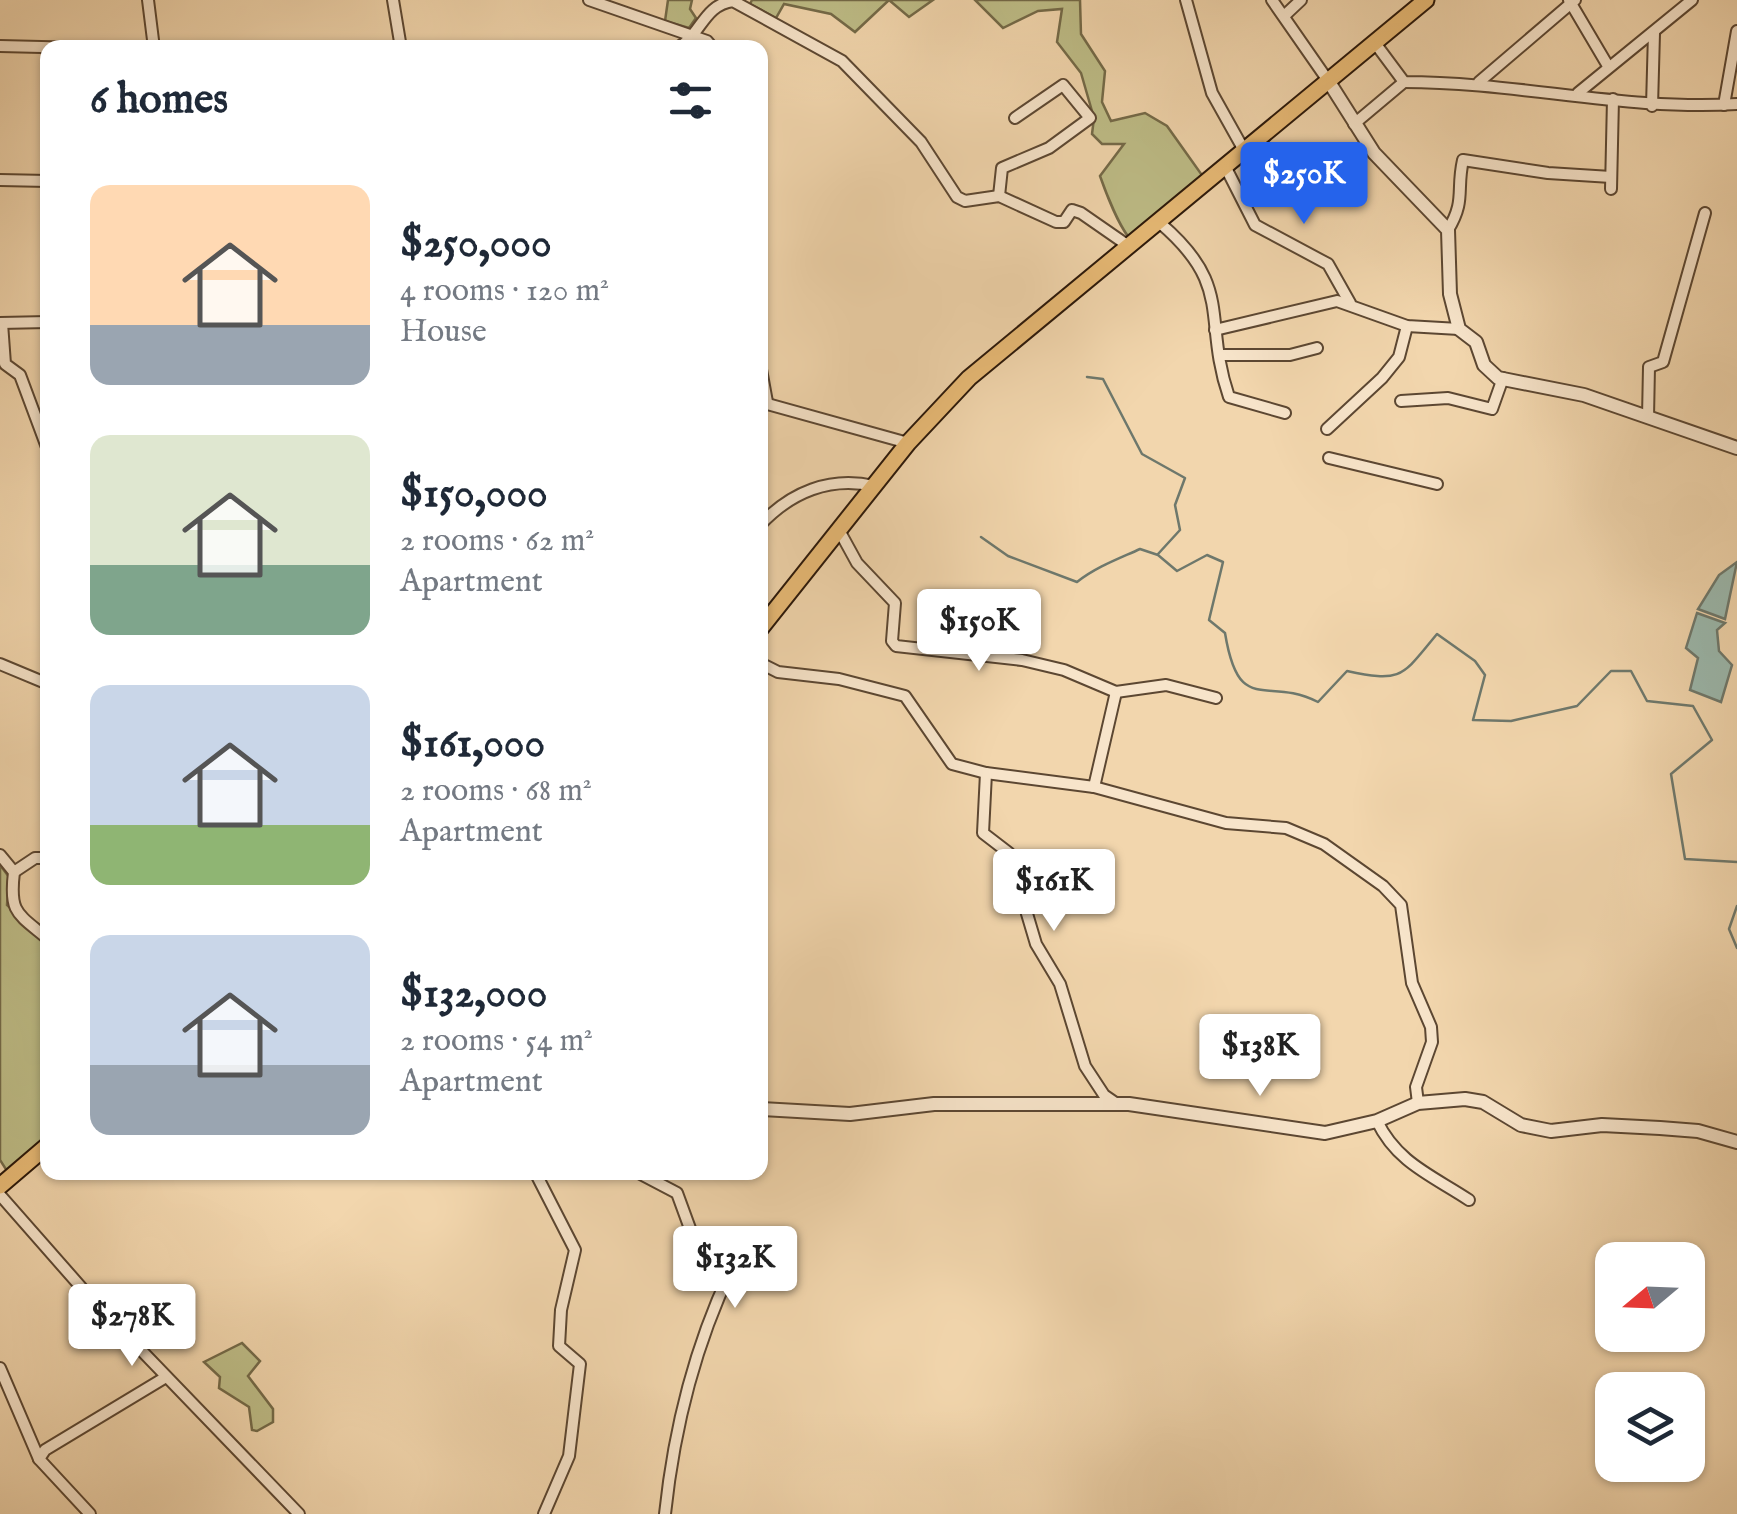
<!DOCTYPE html>
<html lang="en">
<head>
<meta charset="utf-8">
<style>
  :root { --surface:#fff; --page:#f6f6f7; --text:#1f2937; --muted:#747a83; --accent:#2563eb }
  body { margin:0; font-family:"IM FELL English",serif; background:var(--page); color:var(--text); height:100vh; display:flex; flex-direction:column; font-size:38px; white-space:nowrap }
  * { box-sizing:border-box; margin:0 }
  p { font-size:32px; color:var(--muted) }
  .icon { flex:none; width:55px; height:55px; fill:none; stroke:currentColor; stroke-width:2; stroke-linecap:round; stroke-linejoin:round }
  .map { position:relative; flex:1; overflow:hidden }
  .drawer { position:absolute; left:40px; top:40px; width:728px; height:1140px; display:flex; flex-direction:column; background:var(--surface); border-radius:20px; box-shadow:0 2px 8px #0004 }
  .drawer>* { flex:none }
  .needle { width:65px; rotate:251deg }
  .tools { position:absolute; left:1595px; top:1242px; display:grid; gap:20px }
  .tools a { display:grid; place-items:center; width:110px; height:110px; border-radius:20px; background:var(--surface); box-shadow:0 2px 8px #0004; font-size:50px }
  .price { position:absolute; translate:-50% -85px; padding:0 22px; border-radius:10px; background:#fff; color:#222; font-size:32px; line-height:65px; filter:drop-shadow(0 2px 5px #0008) }
  .price::after { content:''; position:absolute; left:50%; top:60px; width:30px; height:22px; margin-left:-15px; background:inherit; clip-path:polygon(0 0,100% 0,50% 100%) }
  .price.selected { background:var(--accent); color:#fff }
  ul { padding:0; list-style:none }
  li { display:flex; align-items:center; gap:30px; height:250px; padding:0 50px }
  li span { display:grid; place-items:center; flex:none; width:280px; height:200px; border-radius:20px; color:#555 }
  li>.icon { margin-inline-start:auto }
  span .icon { width:120px; height:120px; fill:#fffc; stroke-width:1 }
  li b { font-size:42px }
  h2 { display:flex; justify-content:space-between; align-items:center; height:120px; padding:0 50px; font-size:42px }
  .map>svg:first-child { display:block }
</style>
</head>
<body>
<div class="map">
<svg width="1737" height="1514" viewBox="0 0 1737 1514">
  <rect width="100%" height="100%" fill="#f2d6ad"/>
  <filter id="stains"><feTurbulence type="fractalNoise" baseFrequency=".002" numOctaves="4"/><feColorMatrix values="0 0 0 0 .2 0 0 0 0 .09 0 0 0 0 .02 0 0 0 .5 -.17"/></filter>
  <radialGradient id="worn" r=".72"><stop offset=".6" stop-color="#630" stop-opacity="0"/><stop offset="1" stop-color="#630" stop-opacity=".3"/></radialGradient>
  <g fill="#bebd87" stroke="#746a48" stroke-width="2.5">
    <path d="M668 0H692L690 9 696 18 689 28 665 21Z"/>
    <path d="M752 0H933L909 17 889 0 855 32 831 14 784 4 776 18 750 4Z"/>
    <path d="M975 0H1080L1081 34 1105 71 1102 102 1111 121 1145 113 1167 126 1204 178 1132 241C1120 229 1106 193 1100 176L1124 144H1102L1092 134 1094 118 1081 73 1057 42 1062 9 1038 11 1003 28Z"/>
    <path d="M0 865 9 877 7 905 48 944 47 1140 7 1171 0 1160Z"/>
    <path d="M242 1343 260 1361 248 1376 273 1409V1422L257 1431 252 1430 249 1407 219 1388 220 1377 204 1362Z"/>
  </g>
  <g fill="#9bb9ae" stroke="#6e786c" stroke-width="2.5">
    <path d="M1737 562 1725 619 1698 609 1719 575Z"/>
    <path d="M1697 613 1725 623 1717 630 1719 651 1732 665 1721 702 1690 690 1698 658 1686 648Z"/>
  </g>
  <g fill="none" stroke-linecap="round" stroke-linejoin="round">
    <g stroke="#6e786c" stroke-width="2.5">
      <path d="M1087 377 1103 379 1142 454 1185 478 1175 505 1180 530 1158 554"/>
      <path d="M981 537 1008 556 1077 582C1096 567 1118 559 1140 549L1158 555 1177 571 1207 555 1223 562 1209 620 1225 633C1239 718 1266 675 1318 702L1347 671C1403 683 1402 676 1437 634L1475 661 1485 675 1473 720 1511 721 1577 706 1611 671H1631L1647 701 1693 706 1712 740 1671 774 1685 859 1737 862"/>
      <path d="M1737 906 1729 929 1737 948"/>
    </g>
    <g stroke="#5c4732" stroke-width="14">
      <g id="minor">
        <path d="M148 0 154 48"/>
        <path d="M393 0 401 48"/>
        <path d="M589 0 707 41 713 48"/>
        <path d="M1186 0 1212 93 1245 152"/>
        <path d="M1272 0 1329 82"/>
        <path d="M1569 0 1608 66"/>
        <path d="M1284 16 1301 0"/>
        <path d="M1375 43 1404 82C1517 82 1626 111 1737 104"/>
        <path d="M0 46 83 48"/>
        <path d="M249 48H608"/>
        <path d="M677 48C701 36 703 5 733 1L842 61 921 142 957 197 965 201 999 196 1056 222H1064L1072 210 1081 213 1130 247"/>
        <path d="M1479 82 1575 0"/>
        <path d="M1578 93 1692 0"/>
        <path d="M1724 105 1737 31"/>
        <path d="M1652 106 1654 33"/>
        <path d="M1354 124 1404 82"/>
        <path d="M1226 168 1255 225 1328 264 1350 303"/>
        <path d="M0 180 48 181"/>
        <path d="M1611 189 1613 99"/>
        <path d="M999 196 1002 168 1049 148 1090 118 1063 85 1015 118"/>
        <path d="M1160 223C1235 287 1202 318 1229 397L1285 413"/>
        <path d="M1448 230C1466 200 1456 191 1463 160L1548 173 1611 177"/>
        <path d="M0 323 48 322"/>
        <path d="M2 323 5 364 20 375 48 450"/>
        <path d="M1215 330 1337 301 1407 326 1459 329"/>
        <path d="M1222 355H1290L1317 348"/>
        <path d="M760 364 767 402"/>
        <path d="M1401 401 1448 398 1492 409 1503 378"/>
        <path d="M760 402 908 443"/>
        <path d="M1648 417 1649 367 1663 362 1705 213"/>
        <path d="M1327 429 1382 378 1399 357 1407 326"/>
        <path d="M1329 458 1437 484"/>
        <path d="M760 525C791 492 830 476 874 486"/>
        <path d="M840 532 857 563 895 603 892 641 896 646 1022 660 1064 670 1116 692 1166 685 1216 698"/>
        <path d="M760 663 778 672 839 679 905 696 952 764 986 773 1094 787 1226 823 1286 828 1324 844 1383 886 1401 905 1412 983 1431 1027 1432 1042 1416 1087 1418 1103"/>
        <path d="M0 664 48 684"/>
        <path d="M986 773 983 833 1009 853 1036 944 1060 984 1085 1066 1104 1095 1117 1104"/>
        <path d="M1094 787 1116 692"/>
        <path d="M0 855 14 872C9 913 17 913 48 939"/>
        <path d="M14 872 35 858H48"/>
        <path d="M1377 1121C1397 1163 1433 1176 1469 1200"/>
        <path d="M535 1172 575 1250 561 1310 559 1346 580 1364 569 1456 544 1514"/>
        <path d="M637 1172 677 1193 692 1234 727 1256 732 1268C695 1345 674 1429 665 1514"/>
        <path d="M0 1195 87 1294 299 1514"/>
        <path d="M0 1368 39 1459"/>
        <path d="M90 1514 39 1459 45 1450 166 1377"/>
      </g>
    </g>
    <g stroke="#5c4732" stroke-width="16">
      <g id="tertiary">
        <path d="M1329 82 1374 153 1448 230 1450 294 1459 329 1476 342 1484 365 1498 378 1584 395 1737 448"/>
        <path d="M760 1109 850 1114 934 1104H1129L1325 1133 1377 1121 1418 1103 1465 1099 1483 1102 1521 1125 1551 1131 1602 1125 1660 1128 1698 1131 1737 1142"/>
      </g>
    </g>
    <g stroke="#2a1709" stroke-width="19">
      <g id="primary">
        <path d="M760 629 908 443 969 378 1426 0"/>
        <path d="M0 1186 48 1145"/>
      </g>
    </g>
    <use href="#minor" stroke="#f7e4ca" stroke-width="10"/>
    <use href="#tertiary" stroke="#f7e4ca" stroke-width="12"/>
    <use href="#primary" stroke="#e9bb76" stroke-width="15"/>
  </g>
  <rect width="100%" height="100%" filter="url(#stains)"/>
  <rect width="100%" height="100%" fill="url(#worn)"/>
</svg>
<div class="tools">
<a><svg class="needle" viewBox="-14 -14 28 28"><path d="M0-13l5 13h-10z" fill="#e53935"/><path d="M0 13l5-13h-10z" fill="#747a83"/></svg></a>
<a><svg class="icon" aria-label="layers" viewBox="0 0 24 24"><path d="M12 4l9 5-9 5-9-5zM3 14l9 5 9-5"/></svg></a>
</div>
<b class="price selected" style="left:1304px;top:227px">$250K</b>
<b class="price" style="left:979px;top:674px">$150K</b>
<b class="price" style="left:1054px;top:934px">$161K</b>
<b class="price" style="left:1260px;top:1099px">$138K</b>
<b class="price" style="left:735px;top:1311px">$132K</b>
<b class="price" style="left:132px;top:1369px">$278K</b>
<section class="drawer">
<h2>6 homes<svg class="icon" aria-label="filters" viewBox="0 0 24 24"><path d="M4 7h16M4 17h16"/><circle cx="9" cy="7" r="2"/><circle cx="15" cy="17" r="2"/></svg></h2>
<ul>
<li><span style="background:linear-gradient(#ffd9b3 70%,#9aa5b1 0)"><svg class="icon" aria-label="home" viewBox="0 0 24 24"><path d="M3 11l9-7 9 7M6 9v11h12V9"/></svg></span><div><b>$250,000</b><p>4 rooms · 120 m²</p><p>House</p></div></li>
<li><span style="background:linear-gradient(#dfe7d0 65%,#7fa58c 0)"><svg class="icon" aria-label="home" viewBox="0 0 24 24"><path d="M3 11l9-7 9 7M6 9v11h12V9"/></svg></span><div><b>$150,000</b><p>2 rooms · 62 m²</p><p>Apartment</p></div></li>
<li><span style="background:linear-gradient(#c9d6e8 70%,#8fb573 0)"><svg class="icon" aria-label="home" viewBox="0 0 24 24"><path d="M3 11l9-7 9 7M6 9v11h12V9"/></svg></span><div><b>$161,000</b><p>2 rooms · 68 m²</p><p>Apartment</p></div></li>
<li><span style="background:linear-gradient(#c9d6e8 65%,#9aa5b1 0)"><svg class="icon" aria-label="home" viewBox="0 0 24 24"><path d="M3 11l9-7 9 7M6 9v11h12V9"/></svg></span><div><b>$132,000</b><p>2 rooms · 54 m²</p><p>Apartment</p></div></li>
</ul>
</section>
</div>
</body>
</html>
